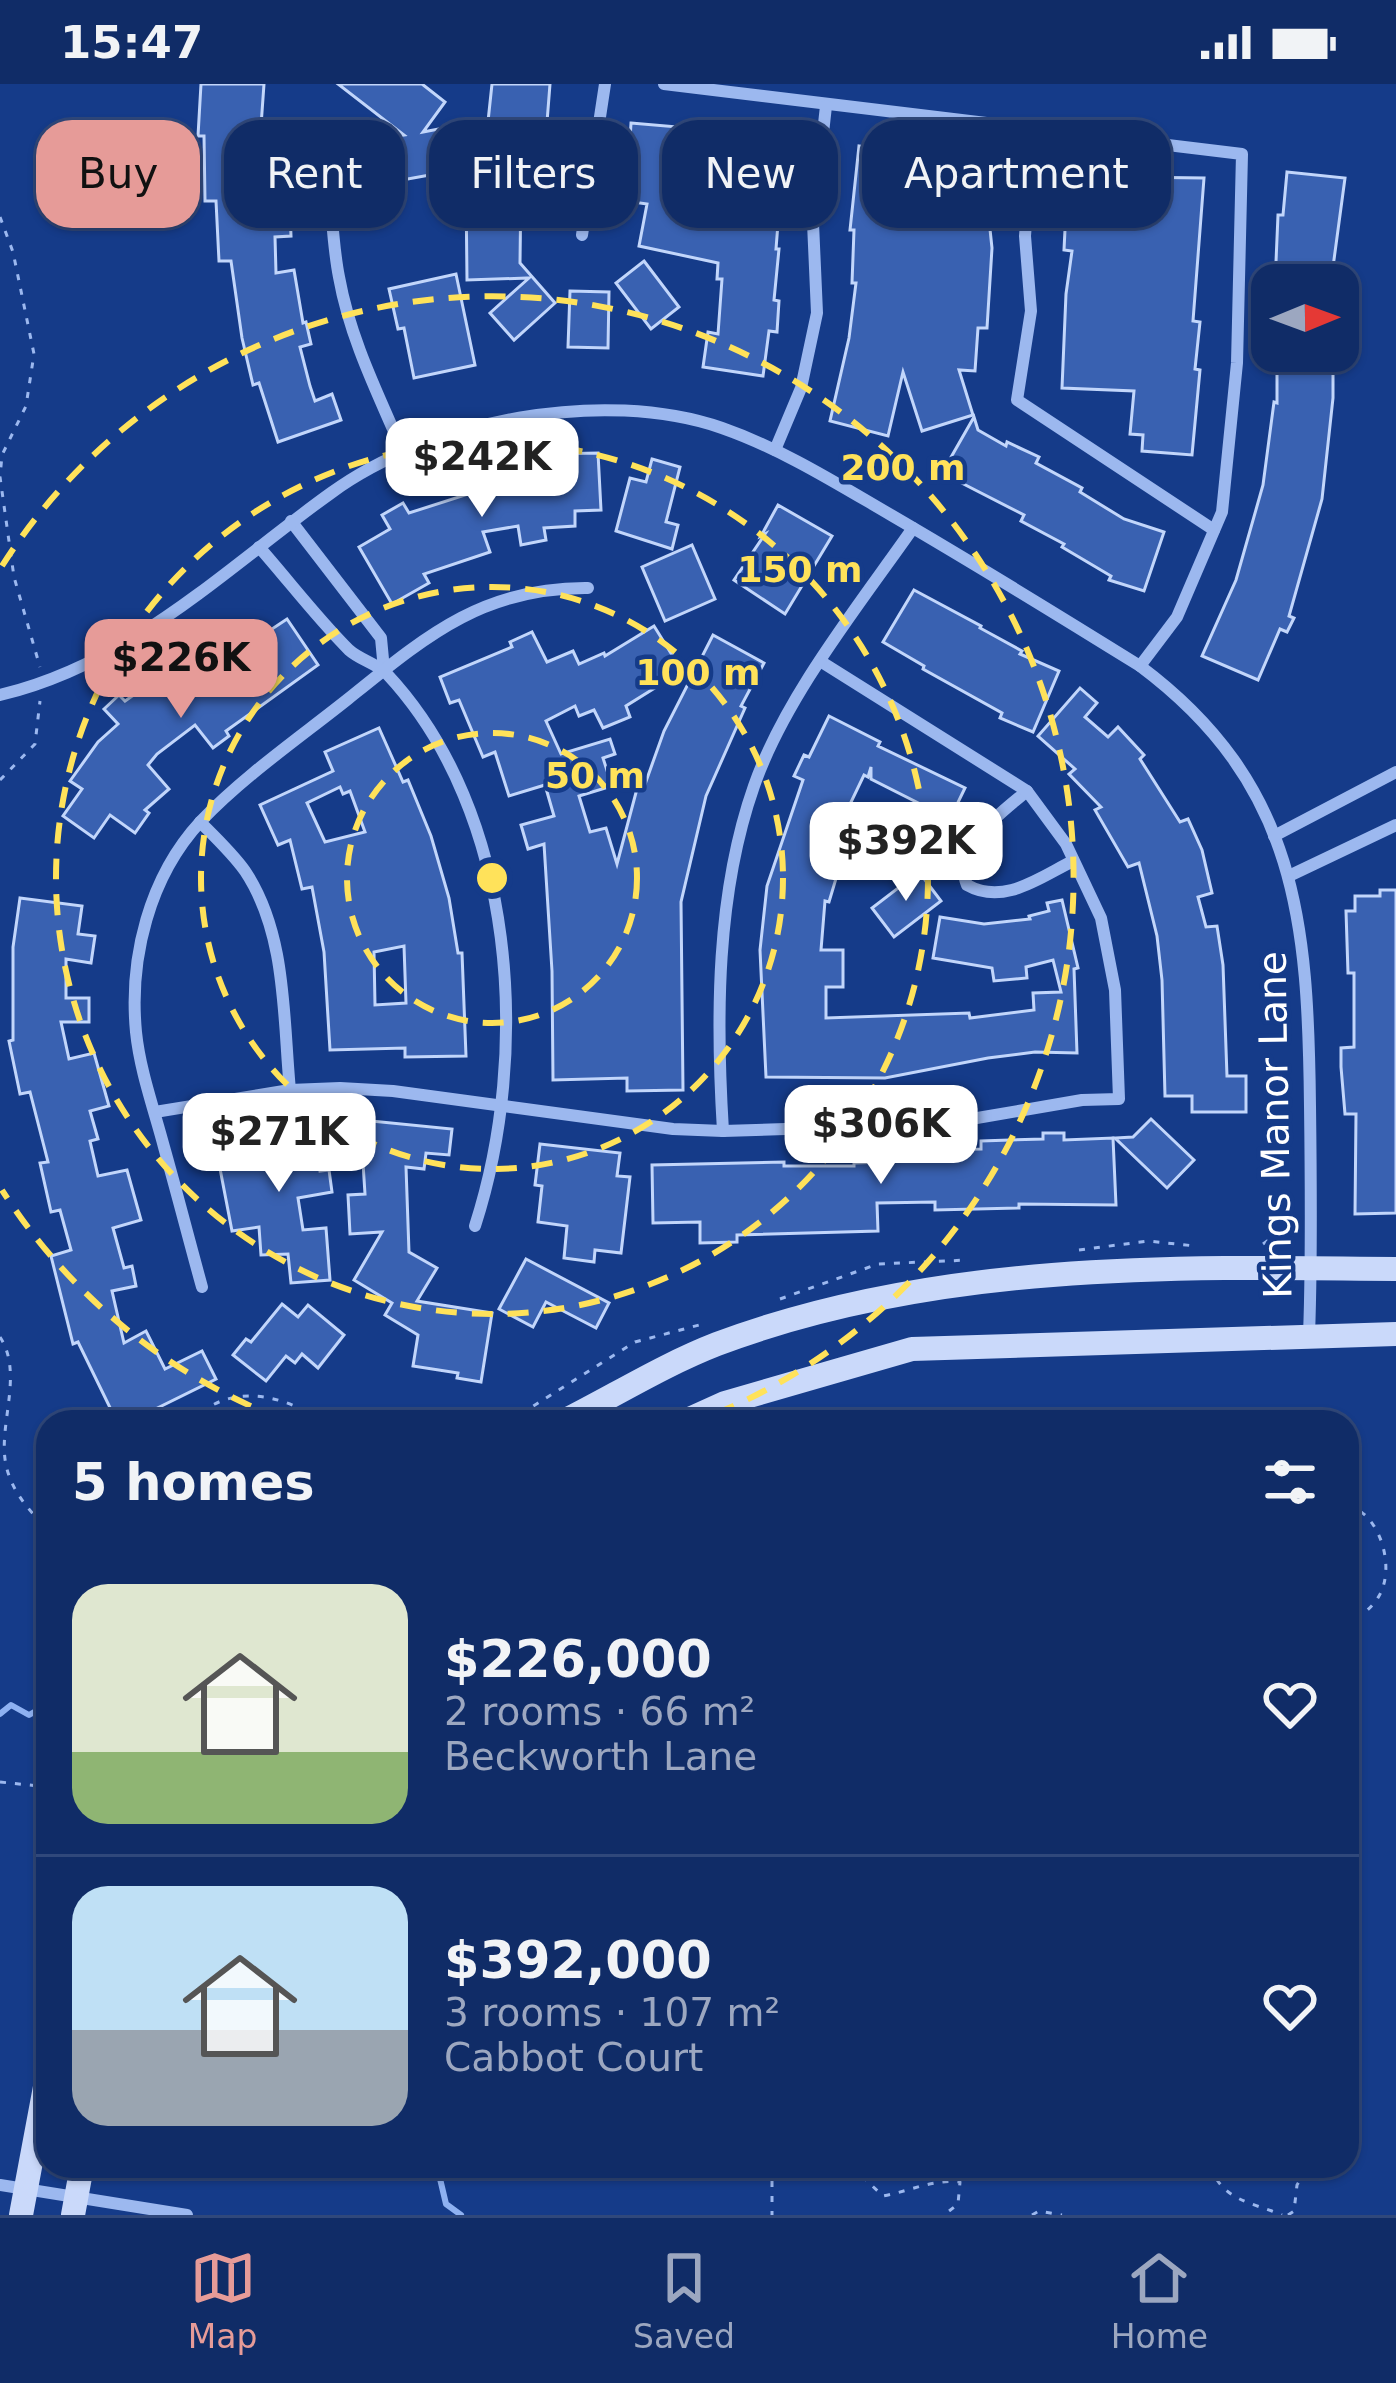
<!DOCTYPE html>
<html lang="en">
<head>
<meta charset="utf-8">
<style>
  :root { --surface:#102c67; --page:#1e3870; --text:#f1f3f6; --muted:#9ca7c0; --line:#30487b; --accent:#e69b98 }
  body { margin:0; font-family:"DejaVu Sans",sans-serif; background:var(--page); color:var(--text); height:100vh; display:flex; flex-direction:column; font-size:45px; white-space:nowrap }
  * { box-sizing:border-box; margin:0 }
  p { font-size:39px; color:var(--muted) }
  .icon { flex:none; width:66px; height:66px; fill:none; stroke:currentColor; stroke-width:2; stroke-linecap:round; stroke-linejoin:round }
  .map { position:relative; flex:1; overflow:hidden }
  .drawer { position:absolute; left:36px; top:1326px; width:1323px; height:768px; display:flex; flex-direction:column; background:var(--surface); border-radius:36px; box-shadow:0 3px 9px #0004,0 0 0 3px var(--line) }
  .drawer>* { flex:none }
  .hud { position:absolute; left:36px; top:36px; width:1326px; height:108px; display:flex; gap:24px }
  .needle { width:78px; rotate:89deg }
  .fabs { position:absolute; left:1251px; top:180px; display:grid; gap:24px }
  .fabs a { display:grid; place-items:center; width:108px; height:108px; border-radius:24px; background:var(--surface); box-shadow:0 3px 9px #0004,0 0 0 3px var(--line); font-size:60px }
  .price { position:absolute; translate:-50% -102px; padding:0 27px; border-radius:24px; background:#fff; color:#222; font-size:39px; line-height:78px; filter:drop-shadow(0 3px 6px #0008) }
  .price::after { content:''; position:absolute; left:50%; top:72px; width:36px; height:27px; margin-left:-18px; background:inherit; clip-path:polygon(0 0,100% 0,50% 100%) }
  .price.on { background:var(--accent); color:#111 }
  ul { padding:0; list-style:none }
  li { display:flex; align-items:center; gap:36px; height:300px; padding:0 36px }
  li+li { border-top:3px solid var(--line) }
  li span { display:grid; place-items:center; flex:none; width:336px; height:240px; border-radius:36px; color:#555 }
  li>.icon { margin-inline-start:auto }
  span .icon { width:144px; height:144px; fill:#fffc; stroke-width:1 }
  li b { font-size:51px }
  h2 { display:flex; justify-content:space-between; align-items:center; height:144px; padding:0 36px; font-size:51px }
  .chip { padding:0 42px; border-radius:36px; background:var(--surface); box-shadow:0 3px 9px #0004,0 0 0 3px var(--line); font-size:42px; line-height:108px }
  .chip.on { background:var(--accent); color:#111 }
  .status { display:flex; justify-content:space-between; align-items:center; height:84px; padding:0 60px; background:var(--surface); direction:ltr }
  .status svg { height:33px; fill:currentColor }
  .dock { display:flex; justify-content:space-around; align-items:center; height:168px; border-top:3px solid var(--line); background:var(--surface); font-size:33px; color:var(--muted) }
  .dock a { display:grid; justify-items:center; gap:6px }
  .dock .on { color:var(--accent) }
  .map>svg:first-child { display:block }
</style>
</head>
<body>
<div class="status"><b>15:47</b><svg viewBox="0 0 49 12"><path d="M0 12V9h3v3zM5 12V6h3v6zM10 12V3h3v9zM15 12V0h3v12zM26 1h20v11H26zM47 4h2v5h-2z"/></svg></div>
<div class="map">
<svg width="1396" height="2131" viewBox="0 0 1396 2131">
  <rect width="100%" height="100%" fill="#153b89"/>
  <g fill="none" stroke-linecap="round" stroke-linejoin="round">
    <g stroke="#8eb1f2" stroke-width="6">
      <path d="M0 1630 11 1621 29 1631 48 1620"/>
      <path d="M437 2082 446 2120 461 2131"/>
    </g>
  </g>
  <g fill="#3961b1" stroke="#c2d6fb" stroke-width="3" fill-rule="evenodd">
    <path d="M201 0H264L260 56H252L253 128 290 126 291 152 275 153 276 189 294 186 303 239 306 238 311 260 300 263 310 302 315 317 332 310 341 336 278 358 259 299 253 301 242 254 231 177H219L216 117H205L204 52H198Z"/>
    <path d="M338 0H422L445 18 423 48 449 43 452 87 391 98 384 54 404 51Z"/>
    <path d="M492 0H550L542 102 521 100 520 179 555 219 514 256 490 229 529 194 467 196 466 103H481Z"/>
    <path d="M631 39 690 44 686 88 695 89 693 101 724 104 725 50 785 51 776 165H779L774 216 779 217 777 248 769 247 763 292 703 283 708 248 718 250 722 195H717L718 179 639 162 647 120 633 118 637 75 629 74Z"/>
    <path d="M859 62 990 74 987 117 992 164 987 244H978L975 287 959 286 973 331 922 347 903 288 888 352 830 337 849 254 856 199H852L854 146H850Z"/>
    <path d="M1068 85 1128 88 1127 93 1204 94 1193 237 1200 238 1195 285 1200 286 1192 371 1142 367 1143 351 1130 350 1134 307 1062 304 1066 210 1072 167 1064 166Z"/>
    <path d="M1287 88 1345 94 1333 183H1337L1335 201H1275L1278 131H1283Z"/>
    <path d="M644 177 679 223 651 245 616 199Z"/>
    <path d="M456 190 475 281 414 294 404 244 398 245 389 205Z"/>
    <path d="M570 207 609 208 608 264 568 263Z"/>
    <path d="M1277 273 1333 274V314L1322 415 1289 532 1294 534 1287 548 1280 545 1258 596 1202 572 1236 496 1263 401 1274 318 1277 319Z"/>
    <path d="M974 333 978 346 1006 362 1007 358 1039 373 1036 379 1082 404 1080 408 1124 435 1164 448 1144 507 1109 496 1111 492 1062 463 1064 460 1021 437 1024 431 942 389Z"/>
    <path d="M598 369 601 426 575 427V442L544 444 546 456 521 461 518 442 483 448 490 468 424 490 429 499 392 520 359 463 390 445 382 431 403 419 409 429 487 404 484 388 550 377 549 370Z"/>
    <path d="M652 375 680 383 666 438 678 441 672 465 616 447 630 394 646 398Z"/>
    <path d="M778 421 832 452 785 530 734 496 765 450 761 452Z"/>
    <path d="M692 461 715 515 665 537 642 483Z"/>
    <path d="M914 506 981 542 980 544 1022 567 1020 570 1059 587 1033 648 1000 634 1002 629 923 585 924 582 883 558Z"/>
    <path d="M287 535 318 581 226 647 229 652 213 664 195 641 157 670 148 681 169 705 145 726 149 729 135 749 110 731 94 754 63 732 82 705 70 697 98 658 118 640 104 625 119 611 125 617 194 569 200 577 248 542 257 555Z"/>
    <path d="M654 542 682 587 626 622 630 633 603 644 594 626 579 632 575 622 546 637 561 670 610 655 615 670 603 674 612 702 579 712 590 748 606 744 617 780 638 701 644 703 664 647 713 551 764 579 741 622 745 624 706 712 681 818 683 1006 627 1007V994L553 996 552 887 544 760 528 765 521 741 554 732 545 701 509 712 495 668 483 673 459 616 450 619 440 593 512 563 510 558 532 548 547 578 573 567 579 580 604 569 605 572Z"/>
    <path d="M1080 604 1097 619 1085 633 1108 653 1118 643 1144 671 1140 675 1180 738 1188 735 1202 766 1212 809 1198 813 1206 843 1217 842 1223 881 1227 992H1246V1028H1192V1012H1165L1162 896 1157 852 1139 779 1128 783 1095 726 1101 723 1069 690 1075 685 1038 652Z"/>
    <path d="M829 632 880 658 878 662 965 704 950 735 871 695V683L868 693 864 691 840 741H852L829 818 825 817 821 866H843V903H826V934L969 929 970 934 1034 926 1033 909 1061 908 1053 876 1026 883 1027 894 994 897 992 884 933 874 940 833 984 840 1030 835 1029 832 1049 827 1047 819 1062 816 1078 884 1074 885 1077 969 1035 968 988 974 885 994 766 993 760 866 767 802 803 696 794 692 804 671 809 673Z"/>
    <path d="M379 644 403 698 408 696 431 752 449 814 458 869H462L466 972 405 973V964L330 966 324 868 312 803 302 805 290 756 278 761 260 721 333 687 325 668ZM340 703 343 710 350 707 365 748 325 758 307 719ZM404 862 406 919 375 921 374 868Z"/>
    <path d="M932 739 933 773 873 774 872 740Z"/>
    <path d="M919 788 941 817 894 853 872 824Z"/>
    <path d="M1380 806H1396V1129L1355 1130 1356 1030H1345L1341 983V964L1354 963V889H1348L1346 827H1355V812H1380Z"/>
    <path d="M20 814 82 822 78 850 95 852 91 879 66 875V914H89V938H61L69 975 94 969 109 1022 90 1027 98 1055 90 1057 98 1092 127 1086 141 1136 113 1144 124 1184 132 1182 136 1202 112 1207 124 1259 146 1247 165 1285 202 1267 216 1295 129 1338H117L78 1258 73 1260 51 1172 71 1166 60 1126 51 1128 40 1079 48 1078 30 1008 20 1010 9 957 13 956V863Z"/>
    <path d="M351 1035 452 1045 449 1071 426 1069 424 1085 406 1083 409 1168 437 1184 417 1217 492 1229 481 1298 457 1294 458 1289 413 1282 418 1251 385 1231 392 1219 354 1196 382 1148 350 1150 348 1111 365 1110 363 1079 347 1077Z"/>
    <path d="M1151 1035 1194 1076 1167 1104 1115 1054 1133 1053Z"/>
    <path d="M314 1038 320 1087 329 1086 332 1108 298 1114 303 1146 326 1144 330 1196 291 1199 288 1170 261 1171 259 1143 232 1147 217 1069 250 1065 247 1046Z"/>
    <path d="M1043 1049H1064V1056L1113 1054 1116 1121 1019 1120V1124L935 1126V1118L877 1119 878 1147 737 1151V1158L700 1159V1138L653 1139 652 1081 784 1078V1082H854V1079L886 1078V1073L934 1072V1066L981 1065V1057L1043 1055Z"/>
    <path d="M540 1060 620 1069 617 1092 630 1093 621 1169 595 1166 594 1178 564 1174 567 1142 538 1138 542 1102 535 1101Z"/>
    <path d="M526 1175 609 1219 596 1244 546 1218 533 1243 499 1225Z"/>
    <path d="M282 1220 298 1233 308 1221 344 1251 318 1284 302 1270 295 1279 286 1272 266 1297 233 1271 246 1255 251 1258Z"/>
  </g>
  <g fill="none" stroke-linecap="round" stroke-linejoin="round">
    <g stroke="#9cb8ef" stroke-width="3" stroke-dasharray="6 9" stroke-linecap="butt">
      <path d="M0 133 13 168 34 270 26 322 2 371 0 393 14 493 40 583"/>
      <path d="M0 696 35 660 40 617"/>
      <path d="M1263 1160 1273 1153"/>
      <path d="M1079 1166 1148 1157 1195 1162"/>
      <path d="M780 1215 878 1180 968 1176"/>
      <path d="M0 1253C23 1288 0 1337 5 1375 9 1405 28 1425 48 1446"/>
      <path d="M190 1338C229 1298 281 1309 323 1338"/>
      <path d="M508 1338 635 1258 703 1240"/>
      <path d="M1347 1421C1380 1429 1396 1483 1379 1512 1373 1523 1360 1532 1351 1541L1352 1593 1347 1611"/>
      <path d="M0 1698 48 1703"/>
      <path d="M772 2082V2131"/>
      <path d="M851 2082 883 2112C910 2107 933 2095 960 2098L958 2120 944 2131"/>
      <path d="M1210 2082C1223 2117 1251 2118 1282 2131"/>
      <path d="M1032 2131 1039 2127 1062 2131"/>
      <path d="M1288 2131 1294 2127 1297 2101 1308 2082"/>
    </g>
    <g stroke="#9cb8ef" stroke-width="12">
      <path d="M664 0 1242 70 1237 279 1222 428 1177 533 1140 582"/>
      <path d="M1033 46 1025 152 1031 227 1017 316 1214 446"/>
      <path d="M324 73C333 115 331 153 339 193 350 255 379 312 403 368"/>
      <path d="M582 151 605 0"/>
      <path d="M775 366 801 304 817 229 813 139 826 22"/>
      <path d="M291 437 381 554 384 586"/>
      <path d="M259 463C289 497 317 534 349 566 360 576 376 579 387 590 517 729 531 969 475 1142"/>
      <path d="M0 611C131 580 225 485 331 409 431 336 603 303 722 344 782 365 836 399 891 431 975 480 1058 531 1140 582 1298 700 1308 839 1310 1022 1311 1098 1312 1174 1309 1251"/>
      <path d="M1027 707C1002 728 951 764 967 801 1004 822 1040 793 1073 777"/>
      <path d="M200 738C216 754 232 769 245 787 287 850 283 934 290 1006"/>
      <path d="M1274 752 1396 688"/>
      <path d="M1291 791 1396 741"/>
      <path d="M155 1028 290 1006 340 1004 393 1007 673 1045 723 1047 942 1040 1082 1016 1119 1015 1115 906 1101 834 1066 760 1027 707 820 577"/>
      <path d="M723 1047C716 934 716 810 754 702 785 613 859 521 913 444"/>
      <path d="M202 1203C189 1156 177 1109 164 1063 154 1025 140 987 136 948 129 874 149 793 201 737 244 692 299 654 348 615 426 552 483 503 588 504"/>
      <path d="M0 2101 187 2131"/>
    </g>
    <g stroke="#cad9fa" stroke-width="24">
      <path d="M562 1338C614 1312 663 1281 717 1260 933 1179 1169 1182 1396 1185"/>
      <path d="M683 1338 725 1319 912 1265 1396 1250"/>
      <path d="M21 2131 48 1987"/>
      <path d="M73 2131 82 2082"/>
    </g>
  </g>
  <g fill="none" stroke="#ffe25a" stroke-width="6" stroke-dasharray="21 15">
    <circle cx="492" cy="794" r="145"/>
    <circle cx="492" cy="794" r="291"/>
    <circle cx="492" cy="794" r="436"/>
    <path d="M284 1336A581 581 0 0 1 2 1106M2 482A581 581 0 1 1 700 1336"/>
  </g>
  <g text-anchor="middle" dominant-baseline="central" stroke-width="9" stroke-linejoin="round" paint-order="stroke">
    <g font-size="39" fill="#fff" stroke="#153b89">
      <text transform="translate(1275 1041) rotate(-91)">Kings Manor Lane</text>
    </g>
  </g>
  <circle cx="492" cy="794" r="18" fill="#ffe25a" stroke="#153b89" stroke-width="6"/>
  <g font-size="36" text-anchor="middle" font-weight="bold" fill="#ffe25a" stroke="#153b89" stroke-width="9" stroke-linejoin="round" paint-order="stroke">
    <text x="903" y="396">200 m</text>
    <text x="800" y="498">150 m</text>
    <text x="698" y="601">100 m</text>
    <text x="595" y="704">50 m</text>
  </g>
</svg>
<div class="fabs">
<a><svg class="needle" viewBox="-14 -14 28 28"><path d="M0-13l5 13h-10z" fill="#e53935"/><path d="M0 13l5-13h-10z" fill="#9ca7c0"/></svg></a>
</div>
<b class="price" style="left:482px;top:436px">$242K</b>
<b class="price on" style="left:181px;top:637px">$226K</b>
<b class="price" style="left:906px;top:820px">$392K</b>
<b class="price" style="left:881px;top:1103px">$306K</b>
<b class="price" style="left:279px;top:1111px">$271K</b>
<div class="hud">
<a class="chip on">Buy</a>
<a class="chip">Rent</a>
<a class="chip">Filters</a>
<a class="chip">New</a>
<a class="chip">Apartment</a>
</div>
<section class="drawer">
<h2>5 homes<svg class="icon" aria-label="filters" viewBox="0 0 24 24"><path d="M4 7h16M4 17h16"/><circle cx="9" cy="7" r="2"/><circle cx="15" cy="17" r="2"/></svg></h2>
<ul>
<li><span style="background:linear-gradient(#dfe7d0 70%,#8fb573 0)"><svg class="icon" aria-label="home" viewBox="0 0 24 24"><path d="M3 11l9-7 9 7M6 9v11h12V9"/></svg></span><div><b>$226,000</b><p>2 rooms · 66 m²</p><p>Beckworth Lane</p></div><svg class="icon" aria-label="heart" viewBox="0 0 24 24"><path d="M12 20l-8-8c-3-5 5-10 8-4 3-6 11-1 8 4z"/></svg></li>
<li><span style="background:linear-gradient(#bfe0f5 60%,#9aa5b1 0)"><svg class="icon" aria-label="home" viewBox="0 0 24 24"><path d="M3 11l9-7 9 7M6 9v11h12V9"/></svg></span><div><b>$392,000</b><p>3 rooms · 107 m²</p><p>Cabbot Court</p></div><svg class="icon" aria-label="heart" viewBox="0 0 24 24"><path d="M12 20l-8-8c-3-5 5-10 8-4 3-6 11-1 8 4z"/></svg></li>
</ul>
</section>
</div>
<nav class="dock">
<a class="on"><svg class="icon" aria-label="map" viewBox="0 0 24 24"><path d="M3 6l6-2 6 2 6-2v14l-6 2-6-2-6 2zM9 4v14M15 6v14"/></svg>Map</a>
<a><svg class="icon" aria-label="saved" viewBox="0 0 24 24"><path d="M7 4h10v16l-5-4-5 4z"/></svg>Saved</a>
<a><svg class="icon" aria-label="home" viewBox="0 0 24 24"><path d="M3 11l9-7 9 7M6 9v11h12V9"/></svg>Home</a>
</nav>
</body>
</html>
